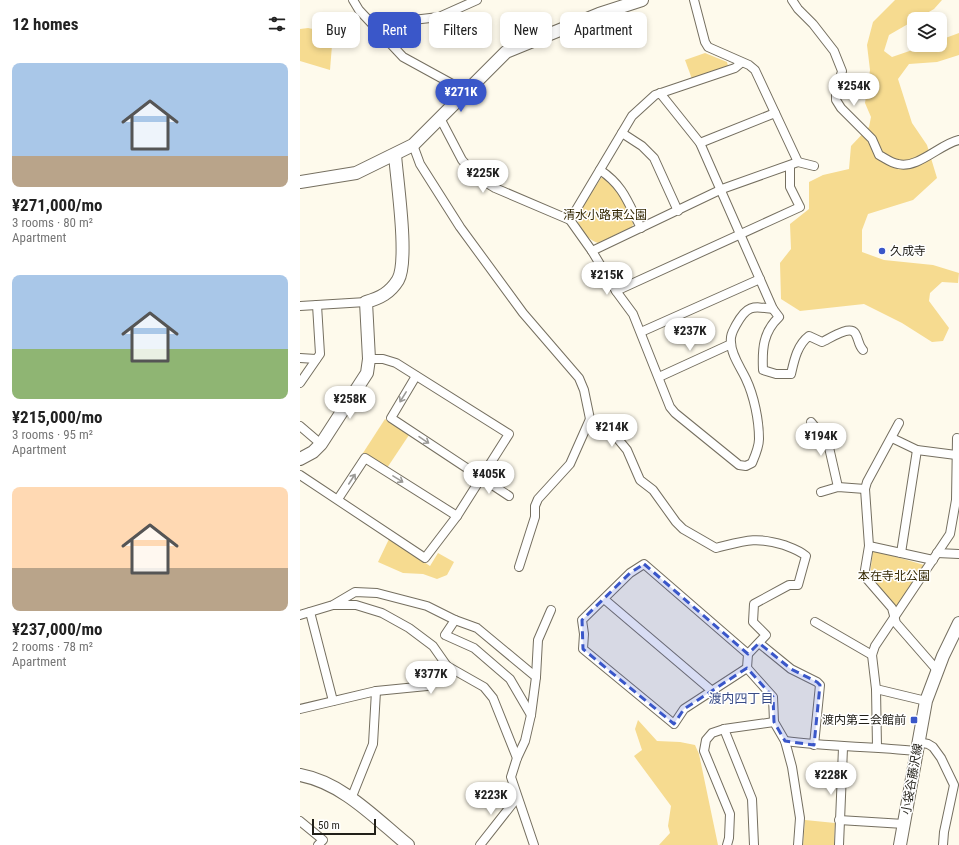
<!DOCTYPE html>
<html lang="en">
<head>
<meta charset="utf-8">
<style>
  :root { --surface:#fff; --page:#f6f6f6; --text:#222; --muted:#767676; --accent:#3a57c9 }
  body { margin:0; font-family:"Roboto Condensed","Noto Sans JP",sans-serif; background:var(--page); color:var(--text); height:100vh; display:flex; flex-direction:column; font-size:15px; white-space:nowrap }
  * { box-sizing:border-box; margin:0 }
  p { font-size:13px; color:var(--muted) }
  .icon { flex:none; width:22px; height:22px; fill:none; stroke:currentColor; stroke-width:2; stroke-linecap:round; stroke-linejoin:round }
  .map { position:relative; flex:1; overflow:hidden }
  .sheet { display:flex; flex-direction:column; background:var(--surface); width:300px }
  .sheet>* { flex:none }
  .hud { position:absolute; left:12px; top:12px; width:380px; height:36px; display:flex; gap:8px }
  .controls { position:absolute; left:607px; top:12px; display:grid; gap:8px }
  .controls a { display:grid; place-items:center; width:40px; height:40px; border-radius:8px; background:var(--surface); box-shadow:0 2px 6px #0003; font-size:20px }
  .scale { position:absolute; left:12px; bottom:10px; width:64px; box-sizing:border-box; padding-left:4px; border:2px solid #211f18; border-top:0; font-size:11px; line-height:14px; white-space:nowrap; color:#211f18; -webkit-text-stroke:3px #fff; paint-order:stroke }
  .price { position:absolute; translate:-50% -34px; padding:0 9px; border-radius:14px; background:#fff; color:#222; font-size:13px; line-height:26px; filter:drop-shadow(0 1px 2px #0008) }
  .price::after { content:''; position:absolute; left:50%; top:24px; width:12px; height:9px; margin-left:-6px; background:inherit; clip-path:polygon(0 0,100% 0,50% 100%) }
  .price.on { background:var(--accent); color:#fff }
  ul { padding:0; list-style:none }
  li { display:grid; align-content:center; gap:8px; height:212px; padding:0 12px }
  li span { display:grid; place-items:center; height:124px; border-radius:8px; color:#555 }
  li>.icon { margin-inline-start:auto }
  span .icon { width:72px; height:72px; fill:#fffc; stroke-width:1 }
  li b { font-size:17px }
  h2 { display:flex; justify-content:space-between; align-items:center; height:48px; padding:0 12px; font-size:17px }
  .tag { padding:0 14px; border-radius:8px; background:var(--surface); box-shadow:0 2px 6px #0003; font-size:14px; line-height:36px }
  .tag.on { background:var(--accent); color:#fff }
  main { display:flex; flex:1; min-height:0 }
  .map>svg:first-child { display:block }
</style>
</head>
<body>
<main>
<section class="sheet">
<h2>12 homes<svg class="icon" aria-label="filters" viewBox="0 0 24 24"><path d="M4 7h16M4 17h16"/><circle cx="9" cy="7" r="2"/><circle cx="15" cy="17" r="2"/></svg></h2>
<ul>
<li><span style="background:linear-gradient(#a9c7e8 75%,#b9a48a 0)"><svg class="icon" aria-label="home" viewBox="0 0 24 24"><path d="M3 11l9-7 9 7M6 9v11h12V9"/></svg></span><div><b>¥271,000/mo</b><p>3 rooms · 80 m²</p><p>Apartment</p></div></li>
<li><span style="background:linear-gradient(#a9c7e8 60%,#8fb573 0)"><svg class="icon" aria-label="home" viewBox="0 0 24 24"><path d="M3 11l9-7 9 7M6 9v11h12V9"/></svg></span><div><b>¥215,000/mo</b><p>3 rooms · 95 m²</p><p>Apartment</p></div></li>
<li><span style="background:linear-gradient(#ffd9b3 65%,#b9a48a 0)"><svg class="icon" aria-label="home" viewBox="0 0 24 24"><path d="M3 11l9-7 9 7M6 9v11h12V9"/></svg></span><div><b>¥237,000/mo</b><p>2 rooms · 78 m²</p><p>Apartment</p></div></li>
</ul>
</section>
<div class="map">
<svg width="659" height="845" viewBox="0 0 659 845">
  <rect width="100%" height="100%" fill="#fefaec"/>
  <g fill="#f6db90">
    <path d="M595 0H642L634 9 589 35 584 51 592 57 627 45H640V40L659 33V55L637 62 609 64 598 79 612 123 627 145 637 178 613 200 568 214 562 230V252L584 260 633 265 659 273 658 283 642 282 630 293 629 301 649 328 643 341 632 342 602 323 564 304 500 311 481 299 480 263 491 249 490 224 509 209V182L523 175 549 169 551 146 569 127 571 117 565 103 570 70 567 45 573 22Z"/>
    <path d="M8 28 33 33 30 70 0 61V29Z"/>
    <path d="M405 53 427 62 428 66 392 79 385 60Z"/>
    <path d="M307 177 316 186 334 222 332 227 298 243C289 240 276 228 278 217 280 209 296 186 301 178Z"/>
    <path d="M85 419 109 435 87 468 63 453Z"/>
    <path d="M89 539 130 566 138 553 154 562 147 575 137 579 123 574 103 573 78 562Z"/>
    <path d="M573 550 624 565 594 610 570 575Z"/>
    <path d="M338 720 357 741 380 742 395 745 399 754 418 845H359L370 833 368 826 371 806 334 756 342 750 335 729Z"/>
    <path d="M505 820 535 823 534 845H503Z"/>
  </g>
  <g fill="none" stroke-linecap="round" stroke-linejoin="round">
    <g stroke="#756f60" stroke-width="10">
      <g id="street">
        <path d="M53 0 59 10 103 57 165 91"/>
        <path d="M394 0 405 42 408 47 449 65 455 70 498 162"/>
        <path d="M492 0 498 9 513 24 534 51 542 71 536 94V100L541 108 572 139 579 155C585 158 591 163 598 164 618 169 640 144 659 140"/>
        <path d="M83 36 104 21 139 17 177 0"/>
        <path d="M360 93 400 143 473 309 479 317C463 332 462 349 463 370L476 374H491C494 361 497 345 509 336L522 342C529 339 549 325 555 333 559 339 558 345 563 350"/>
        <path d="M140 118 162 160 177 177 195 188 270 220 292 251 316 291 333 314 370 407 375 413 439 465 446 466 452 463C455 456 459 447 459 439 459 420 454 396 446 379 441 368 431 355 431 342 430 335 433 331 436 325 447 305 452 306 473 309"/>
        <path d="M322 133 342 146 354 158 378 211"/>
        <path d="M400 143 475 113"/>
        <path d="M113 145 120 164 160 227 223 313 279 378 284 390 290 419 313 433 327 450 340 480 353 490 376 522 383 529 416 548C444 541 455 536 484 545 492 548 499 550 506 556L498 585H489L454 604 453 622 466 635 448 654"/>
        <path d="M300 170C324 186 328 203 341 228"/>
        <path d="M270 220 332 116 355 95 435 68 441 63"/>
        <path d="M292 251 422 189 498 162 514 166"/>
        <path d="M316 291 500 207 490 187V166"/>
        <path d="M0 306 66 302"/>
        <path d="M341 332 460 279"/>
        <path d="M0 358 16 359"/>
        <path d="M116 376 91 418 209 496"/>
        <path d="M359 377 431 344"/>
        <path d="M0 383 20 354 17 305"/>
        <path d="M511 422 528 443 538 487"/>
        <path d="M599 423 567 482 565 489 569 546 565 570 566 578 592 608 596 623 637 670"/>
        <path d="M0 426 21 444"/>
        <path d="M592 438 617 450 656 455"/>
        <path d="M0 475 125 558 157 516 209 434 96 363 83 359H69"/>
        <path d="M521 492 538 487 565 489"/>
        <path d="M38 499 65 458 157 516"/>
        <path d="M569 546 633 560"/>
        <path d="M601 553 617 450"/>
        <path d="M637 553 659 554"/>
        <path d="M344 564 448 654 447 668 384 709 374 724 283 649 284 634 282 620 330 573Z"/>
        <path d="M219 567 235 517V506L238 499 270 464 290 419"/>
        <path d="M304 599 411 690"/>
        <path d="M34 605H56L82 613 109 628 133 646 147 666"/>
        <path d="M10 612 33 701"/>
        <path d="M0 615 33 605 55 592 77 593 127 606 155 620 177 628 236 677 231 715 225 741 217 758 211 777 234 845"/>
        <path d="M155 620 145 635 174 648 210 679 231 715"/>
        <path d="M515 622 572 655"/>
        <path d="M459 643 491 669 517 682 520 685 514 745"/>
        <path d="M447 668 473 697 474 722 485 741 492 767 500 818 498 845"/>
        <path d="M236 677 238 640 251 610"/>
        <path d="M576 689 626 701"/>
        <path d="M0 709 76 691 127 686 147 666 184 687 193 698 217 758"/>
        <path d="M424 729 452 799 454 845"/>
        <path d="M485 741C528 747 572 746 616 751"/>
        <path d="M618 742 628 744 633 747 641 758 654 785 644 832 643 845"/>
        <path d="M577 747 576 689 572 655 575 646 650 534 656 500 657 438"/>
        <path d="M51 799 73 744 76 691"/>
        <path d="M539 820 604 824"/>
        <path d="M0 821 23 840 18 845"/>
        <path d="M180 845 217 798"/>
        <path d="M427 845 429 838 430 814 404 751 406 740 412 733 424 729 474 722"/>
        <path d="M539 845 543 748"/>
      </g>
    </g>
    <g stroke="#756f60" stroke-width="14">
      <g id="secondary">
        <path d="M0 182 56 173 113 145 206 52 299 14 342 0"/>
        <path d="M0 459 13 452 21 444 67 373 69 359 66 302C80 298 90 293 98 280 109 261 97 181 95 155"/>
        <path d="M0 775C43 783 76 819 108 845"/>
        <path d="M600 845 626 701 643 656 659 623"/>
      </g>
    </g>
    <use href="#street" stroke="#fff" stroke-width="8"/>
    <use href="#secondary" stroke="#fff" stroke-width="12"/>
  </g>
  <defs><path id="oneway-shaft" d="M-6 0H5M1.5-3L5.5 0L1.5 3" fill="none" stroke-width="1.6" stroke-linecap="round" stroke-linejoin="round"/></defs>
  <g stroke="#9b9a97">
    <use href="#oneway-shaft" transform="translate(103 397) rotate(122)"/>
    <use href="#oneway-shaft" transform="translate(124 440) rotate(34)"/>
    <use href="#oneway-shaft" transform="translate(52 479) rotate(-57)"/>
    <use href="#oneway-shaft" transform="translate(98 479) rotate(32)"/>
  </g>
  <path fill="#3a57c9" fill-opacity="0.2" stroke="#3a57c9" stroke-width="3" stroke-dasharray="8 5" stroke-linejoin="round" d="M344 564 448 654 459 643 491 669 517 682 520 685 514 745 485 741 474 722 473 697 447 668 384 709 374 724 283 649 282 620 330 573Z"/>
  <g fill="#3a57c9" stroke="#fff" stroke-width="1.5">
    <circle cx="582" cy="251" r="4"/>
    <rect x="610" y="716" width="8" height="8" rx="2"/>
  </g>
  <g text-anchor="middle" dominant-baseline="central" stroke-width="3" stroke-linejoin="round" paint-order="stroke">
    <g font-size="12" fill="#342803" stroke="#fff">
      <text x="305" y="215">清水小路東公園</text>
      <text x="594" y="576">本在寺北公園</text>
    </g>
    <g font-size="12" fill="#211f18" stroke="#fff" text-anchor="start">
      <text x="590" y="251">久成寺</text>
      <text x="606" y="720" text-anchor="end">渡内第三会館前</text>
    </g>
    <g font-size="12" fill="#211f18" stroke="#fff">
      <text transform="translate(612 779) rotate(-80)">小袋谷藤沢線</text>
    </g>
    <g font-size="13" fill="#394c87" stroke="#fff">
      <text x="441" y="698">渡内四丁目</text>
    </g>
  </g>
</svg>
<div class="controls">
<a><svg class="icon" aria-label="layers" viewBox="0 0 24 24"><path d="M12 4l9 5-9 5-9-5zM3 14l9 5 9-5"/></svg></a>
</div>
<div class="scale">50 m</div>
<b class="price" style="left:554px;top:107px">¥254K</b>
<b class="price on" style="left:161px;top:113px">¥271K</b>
<b class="price" style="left:183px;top:194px">¥225K</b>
<b class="price" style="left:307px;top:296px">¥215K</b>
<b class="price" style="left:390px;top:352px">¥237K</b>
<b class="price" style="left:50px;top:420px">¥258K</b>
<b class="price" style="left:312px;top:448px">¥214K</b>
<b class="price" style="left:521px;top:457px">¥194K</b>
<b class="price" style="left:189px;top:495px">¥405K</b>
<b class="price" style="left:131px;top:695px">¥377K</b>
<b class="price" style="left:531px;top:796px">¥228K</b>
<b class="price" style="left:191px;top:816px">¥223K</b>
<div class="hud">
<a class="tag">Buy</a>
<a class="tag on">Rent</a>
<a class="tag">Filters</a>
<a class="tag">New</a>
<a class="tag">Apartment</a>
</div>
</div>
</main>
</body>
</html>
